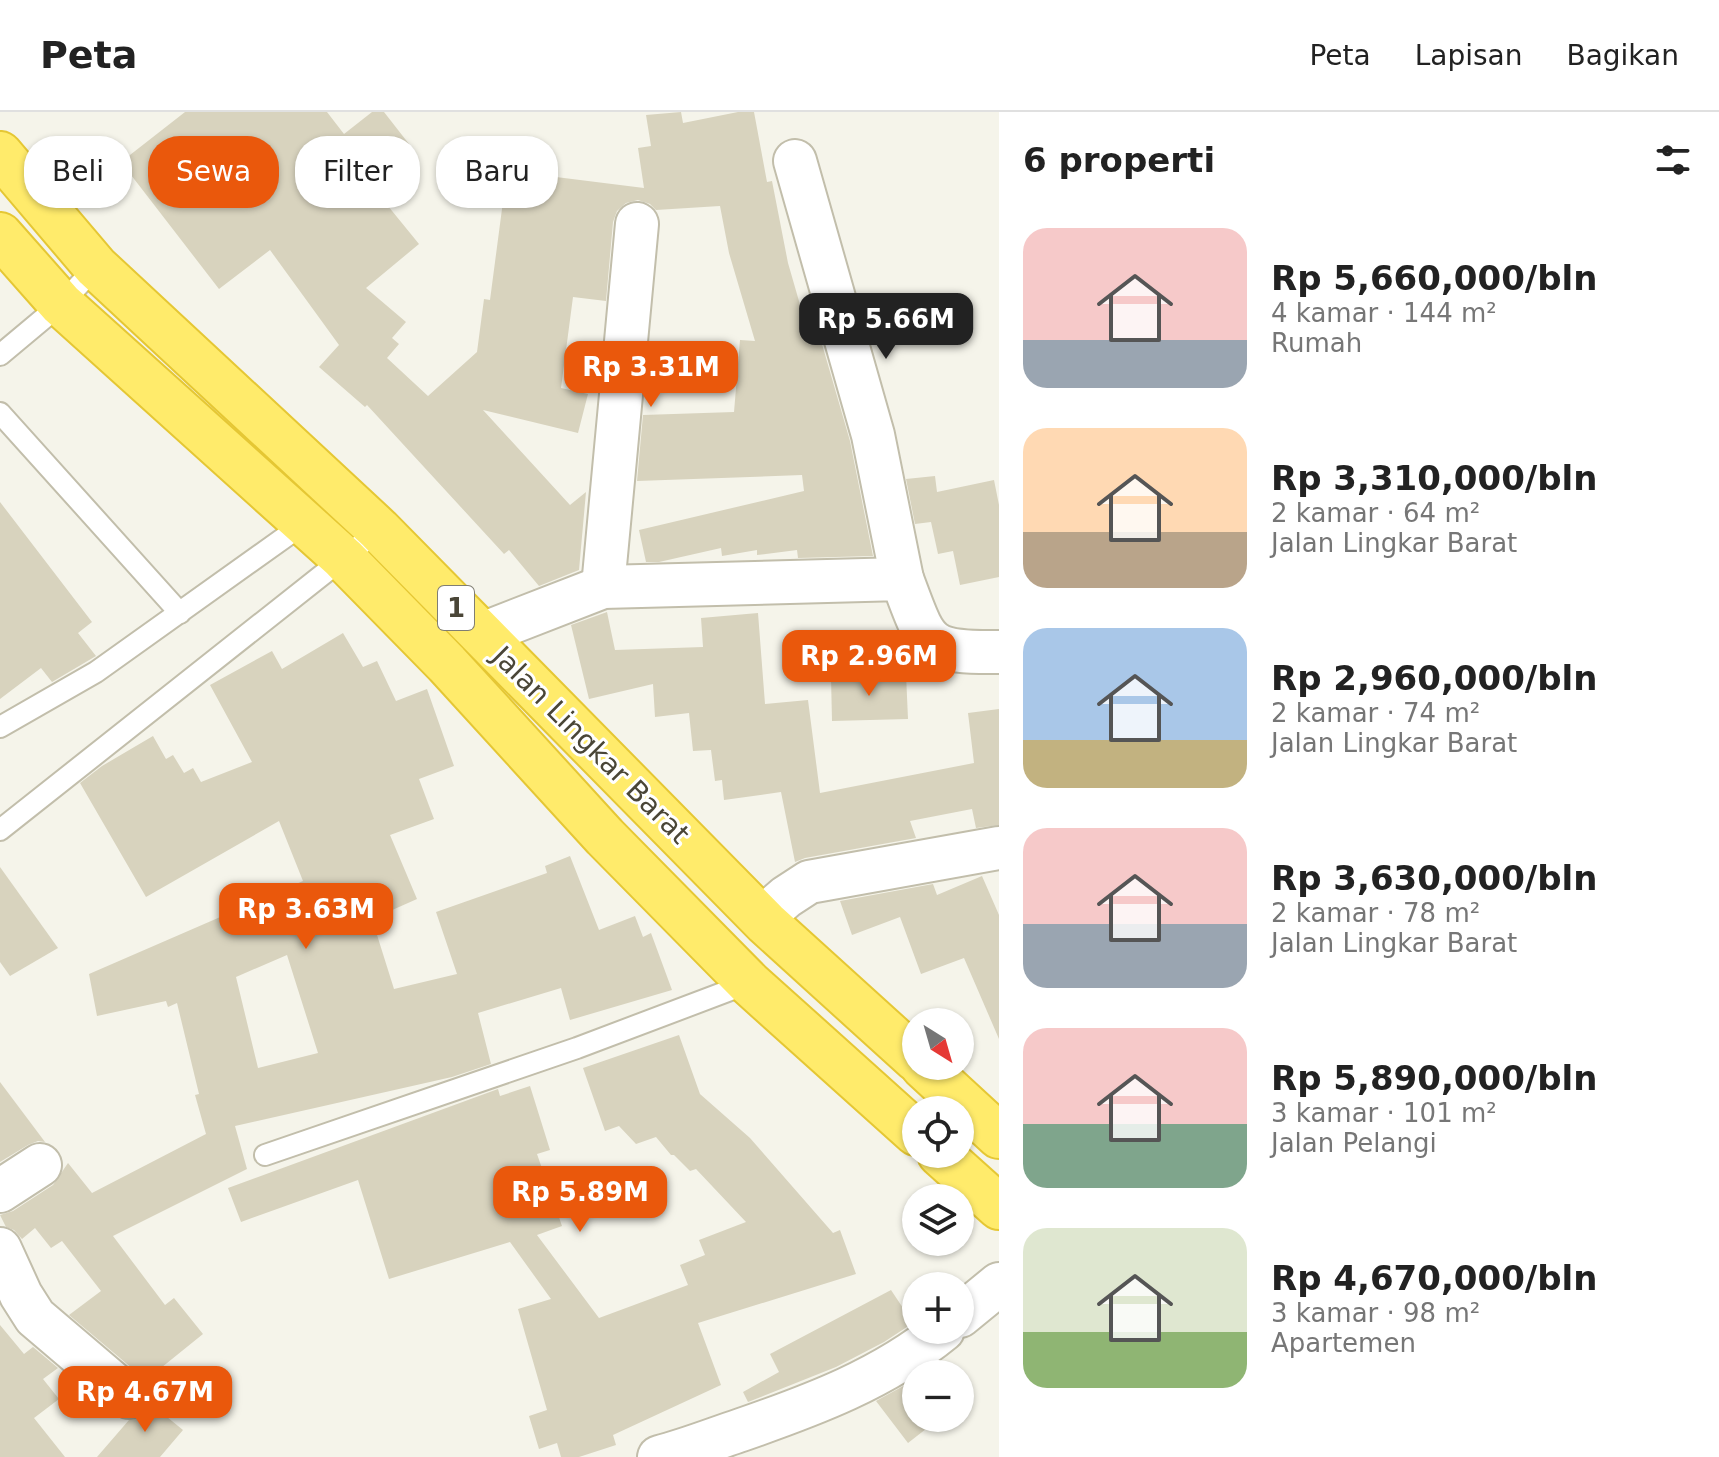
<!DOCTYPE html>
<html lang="id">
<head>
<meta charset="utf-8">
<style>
  :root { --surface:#fff; --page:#f2f2f2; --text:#222; --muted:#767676; --line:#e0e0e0; --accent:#ea580c }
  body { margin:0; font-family:"DejaVu Sans",sans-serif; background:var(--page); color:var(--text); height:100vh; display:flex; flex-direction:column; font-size:30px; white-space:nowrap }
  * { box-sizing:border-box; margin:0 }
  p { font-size:26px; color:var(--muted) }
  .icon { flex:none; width:44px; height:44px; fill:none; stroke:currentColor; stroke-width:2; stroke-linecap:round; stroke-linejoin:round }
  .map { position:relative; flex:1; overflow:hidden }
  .details { display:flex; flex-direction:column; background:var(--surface); width:720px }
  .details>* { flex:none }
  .guide { position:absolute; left:24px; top:24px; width:760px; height:72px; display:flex; gap:16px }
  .needle { width:52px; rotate:143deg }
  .buttons { position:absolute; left:902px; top:896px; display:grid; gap:16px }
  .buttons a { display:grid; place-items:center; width:72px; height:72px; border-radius:50%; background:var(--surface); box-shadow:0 2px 6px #0004; font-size:40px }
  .price { position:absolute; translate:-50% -68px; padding:0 18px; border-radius:16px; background:var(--accent); color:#fff; font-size:26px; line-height:52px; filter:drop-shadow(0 2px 4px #0008) }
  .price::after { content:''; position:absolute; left:50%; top:48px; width:24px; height:18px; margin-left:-12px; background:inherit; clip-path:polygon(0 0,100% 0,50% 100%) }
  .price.active { background:#222; color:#fff }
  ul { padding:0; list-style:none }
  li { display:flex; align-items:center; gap:24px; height:200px; padding:0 24px }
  li span { display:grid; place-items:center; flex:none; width:224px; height:160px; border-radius:24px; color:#555 }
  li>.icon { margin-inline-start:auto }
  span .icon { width:96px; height:96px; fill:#fffc; stroke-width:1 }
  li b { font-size:34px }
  h2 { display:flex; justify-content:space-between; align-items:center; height:96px; padding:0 24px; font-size:34px }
  .tag { padding:0 28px; border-radius:32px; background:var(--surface); box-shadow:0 2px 6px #0004; font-size:28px; line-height:72px }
  .tag.active { background:var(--accent); color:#fff }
  header { display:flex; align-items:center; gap:48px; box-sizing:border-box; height:112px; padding:0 40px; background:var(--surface); border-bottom:2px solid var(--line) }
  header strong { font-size:38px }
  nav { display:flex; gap:44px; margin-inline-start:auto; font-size:28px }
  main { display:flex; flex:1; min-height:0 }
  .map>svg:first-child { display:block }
</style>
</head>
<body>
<header>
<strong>Peta</strong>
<nav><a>Peta</a><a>Lapisan</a><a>Bagikan</a></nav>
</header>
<main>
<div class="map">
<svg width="999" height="1345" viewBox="0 0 999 1345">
  <rect width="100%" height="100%" fill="#f5f4ea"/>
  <g fill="#d8d3be" fill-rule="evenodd">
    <path d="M185 0H327L344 22 372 0H384L409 32 366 67 419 132 366 176 406 210 392 226 399 232 387 246 428 284 477 240 484 187 490 188 507 59 644 76 638 36 651 34 646 3 681 0 683 11 738 0H754L767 70 772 69 788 151 803 203 813 201 850 329 873 444 798 446 797 438 757 443V438L722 444 721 436 659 450H646L639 418 804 379 802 363 637 369 643 303 734 300 740 228 755 229 729 141 720 94 656 98 650 92 638 88 626 91 617 99 613 110 606 189 573 185 561 276 588 282 578 321 483 298 570 393 586 380 579 458 539 474 509 438 504 442 367 293 365 295 319 255 339 233 270 138 219 177 121 50Z"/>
    <path d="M935 364 937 380 994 368 999 393V465L960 473 953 439 938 442 931 410 915 412 906 367Z"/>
    <path d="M0 390 92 510 78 521 96 544 52 570 41 556 0 587Z"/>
    <path d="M607 500 615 538 703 535 701 506 758 501 765 592 808 588 820 681 974 651 968 601 999 597V713L976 716 972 697 910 709 916 726 805 746 795 750 781 680 724 688 722 668 715 669 711 638 693 639 689 601 655 605 653 572 589 587 571 513Z"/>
    <path d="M343 521 363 555 377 549 396 589 427 577 454 654 419 667 434 707 390 723 417 787 372 807 394 877 457 862 436 800 547 761 545 754 570 744 599 818 635 804 643 825 651 821 672 878 570 908 561 876 478 901 491 952 452 965 235 1014 247 1057 113 1124 165 1193 174 1186 203 1222 146 1268 69 1203 101 1179 62 1129 51 1136 35 1116 22 1127 14 1118 6 1115 0 1103 13 1099 53 1073 68 1051 92 1081 206 1022 195 983 199 982 177 891 168 895 166 889 97 904 89 862 303 769 279 709 146 785 80 671 102 654 153 624 166 647 173 643 184 661 193 656 201 670 252 650 210 573 272 539 282 557ZM287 843 318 941 258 956 236 865Z"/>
    <path d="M906 562 908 607 832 609 831 565Z"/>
    <path d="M0 755 58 836 10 864 0 850Z"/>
    <path d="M982 764 999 803V927L964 846 921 862 900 805 852 823 840 789 933 772 937 783Z"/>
    <path d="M679 923 700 982 750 1026 833 1121 840 1118 856 1162 698 1211 721 1273 613 1323 616 1333 579 1345H561L557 1331 539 1337 529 1304 547 1298 518 1197 551 1187 510 1130 389 1167 358 1068 241 1110 228 1076 498 977 500 984 530 974 550 1038 537 1042 562 1114 537 1123 599 1206 688 1173 680 1153 705 1143 699 1128 746 1110 696 1057 690 1059 674 1043H671L656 1025 636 1032 619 1014 605 1019 583 956Z"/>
    <path d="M0 970 45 1030 38 1029 28 1033 0 1050Z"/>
    <path d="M891 1178 913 1211 884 1230 836 1255 748 1290 743 1280 779 1260 770 1242Z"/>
    <path d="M0 1213 24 1242 33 1235 58 1256 43 1267 59 1287 34 1306 65 1345H0Z"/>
    <path d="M916 1267V1306H940L908 1331 876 1289Z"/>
    <path d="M154 1280 174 1297 167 1305 183 1318 160 1345H97L129 1308 138 1307 147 1301Z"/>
  </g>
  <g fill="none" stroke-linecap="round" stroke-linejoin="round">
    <g stroke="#c2beab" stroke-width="24">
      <g id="lane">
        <path d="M0 243 61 192 96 155"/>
        <path d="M0 301 180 501"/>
        <path d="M0 615 96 560 309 408"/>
        <path d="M0 718 379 418"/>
        <path d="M265 1043 577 936 749 871"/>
      </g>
    </g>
    <g stroke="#c2beab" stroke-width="46">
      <g id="street">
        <path d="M795 49 873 323 902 467"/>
        <path d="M603 475 637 112"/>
        <path d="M482 522 603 475 902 467C927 533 924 541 999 540"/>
        <path d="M762 806 786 785 809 770 999 736"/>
        <path d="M0 1079 40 1053"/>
        <path d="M0 1137 21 1183 35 1205 129 1285"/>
        <path d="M960 1204 999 1172"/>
        <path d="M659 1345C687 1338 714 1327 741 1318 813 1293 883 1267 943 1218"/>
      </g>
    </g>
    <g stroke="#e5c734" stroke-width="48">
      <g id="highway">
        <path d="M0 42 96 155 379 418 766 811 916 947"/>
        <path d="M0 123 61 192 343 446 447 552 605 725 749 871 916 1021"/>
        <path d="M923 954 999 1024"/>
        <path d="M940 1042 999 1095"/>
      </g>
    </g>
    <use href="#lane" stroke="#fff" stroke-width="20"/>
    <use href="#street" stroke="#fff" stroke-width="42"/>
    <use href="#highway" stroke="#ffeb6b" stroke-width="44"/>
  </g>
  <g text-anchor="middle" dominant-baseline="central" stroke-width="6" stroke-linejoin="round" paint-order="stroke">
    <rect fill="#fff" stroke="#807e73" stroke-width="2" x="438" y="474" width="36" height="44" rx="6"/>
    <g font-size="26" font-weight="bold" fill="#4a4637">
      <text x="456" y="496">1</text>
    </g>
    <g font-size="28" fill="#4a4637" stroke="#fff">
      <text transform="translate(591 633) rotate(45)">Jalan Lingkar Barat</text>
    </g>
  </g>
</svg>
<div class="buttons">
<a><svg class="needle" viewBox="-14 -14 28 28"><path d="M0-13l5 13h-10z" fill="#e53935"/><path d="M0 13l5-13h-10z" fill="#767676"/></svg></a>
<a><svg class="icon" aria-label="locate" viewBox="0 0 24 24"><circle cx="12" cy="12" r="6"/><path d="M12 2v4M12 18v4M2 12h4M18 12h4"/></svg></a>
<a><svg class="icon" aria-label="layers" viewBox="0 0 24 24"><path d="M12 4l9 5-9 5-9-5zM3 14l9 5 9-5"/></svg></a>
<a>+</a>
<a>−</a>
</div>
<b class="price active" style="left:886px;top:249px">Rp 5.66M</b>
<b class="price" style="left:651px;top:297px">Rp 3.31M</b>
<b class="price" style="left:869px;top:586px">Rp 2.96M</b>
<b class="price" style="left:306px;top:839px">Rp 3.63M</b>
<b class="price" style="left:580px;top:1122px">Rp 5.89M</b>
<b class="price" style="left:145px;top:1322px">Rp 4.67M</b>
<div class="guide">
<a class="tag">Beli</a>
<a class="tag active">Sewa</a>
<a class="tag">Filter</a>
<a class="tag">Baru</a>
</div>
</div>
<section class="details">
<h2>6 properti<svg class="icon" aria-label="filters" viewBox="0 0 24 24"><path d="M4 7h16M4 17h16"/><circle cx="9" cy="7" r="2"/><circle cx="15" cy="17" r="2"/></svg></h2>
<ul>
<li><span style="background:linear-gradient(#f6c9c9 70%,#9aa5b1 0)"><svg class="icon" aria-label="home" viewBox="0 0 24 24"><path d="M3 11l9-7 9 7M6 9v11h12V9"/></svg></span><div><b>Rp 5,660,000/bln</b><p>4 kamar · 144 m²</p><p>Rumah</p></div></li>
<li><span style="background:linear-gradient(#ffd9b3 65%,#b9a48a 0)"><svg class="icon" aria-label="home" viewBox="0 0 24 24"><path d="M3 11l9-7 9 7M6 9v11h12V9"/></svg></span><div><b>Rp 3,310,000/bln</b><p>2 kamar · 64 m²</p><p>Jalan Lingkar Barat</p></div></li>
<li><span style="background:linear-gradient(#a9c7e8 70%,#c2b280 0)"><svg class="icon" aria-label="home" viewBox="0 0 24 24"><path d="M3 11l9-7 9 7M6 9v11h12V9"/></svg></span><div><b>Rp 2,960,000/bln</b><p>2 kamar · 74 m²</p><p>Jalan Lingkar Barat</p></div></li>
<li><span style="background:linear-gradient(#f6c9c9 60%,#9aa5b1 0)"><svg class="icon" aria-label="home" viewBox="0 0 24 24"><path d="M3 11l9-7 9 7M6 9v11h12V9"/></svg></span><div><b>Rp 3,630,000/bln</b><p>2 kamar · 78 m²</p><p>Jalan Lingkar Barat</p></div></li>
<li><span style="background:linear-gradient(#f6c9c9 60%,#7fa58c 0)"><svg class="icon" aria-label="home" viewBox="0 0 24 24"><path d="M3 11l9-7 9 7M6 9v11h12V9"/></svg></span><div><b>Rp 5,890,000/bln</b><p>3 kamar · 101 m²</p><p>Jalan Pelangi</p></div></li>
<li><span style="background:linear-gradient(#dfe7d0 65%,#8fb573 0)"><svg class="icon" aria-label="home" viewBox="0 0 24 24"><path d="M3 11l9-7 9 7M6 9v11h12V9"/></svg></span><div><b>Rp 4,670,000/bln</b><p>3 kamar · 98 m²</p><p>Apartemen</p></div></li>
</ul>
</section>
</main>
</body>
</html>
